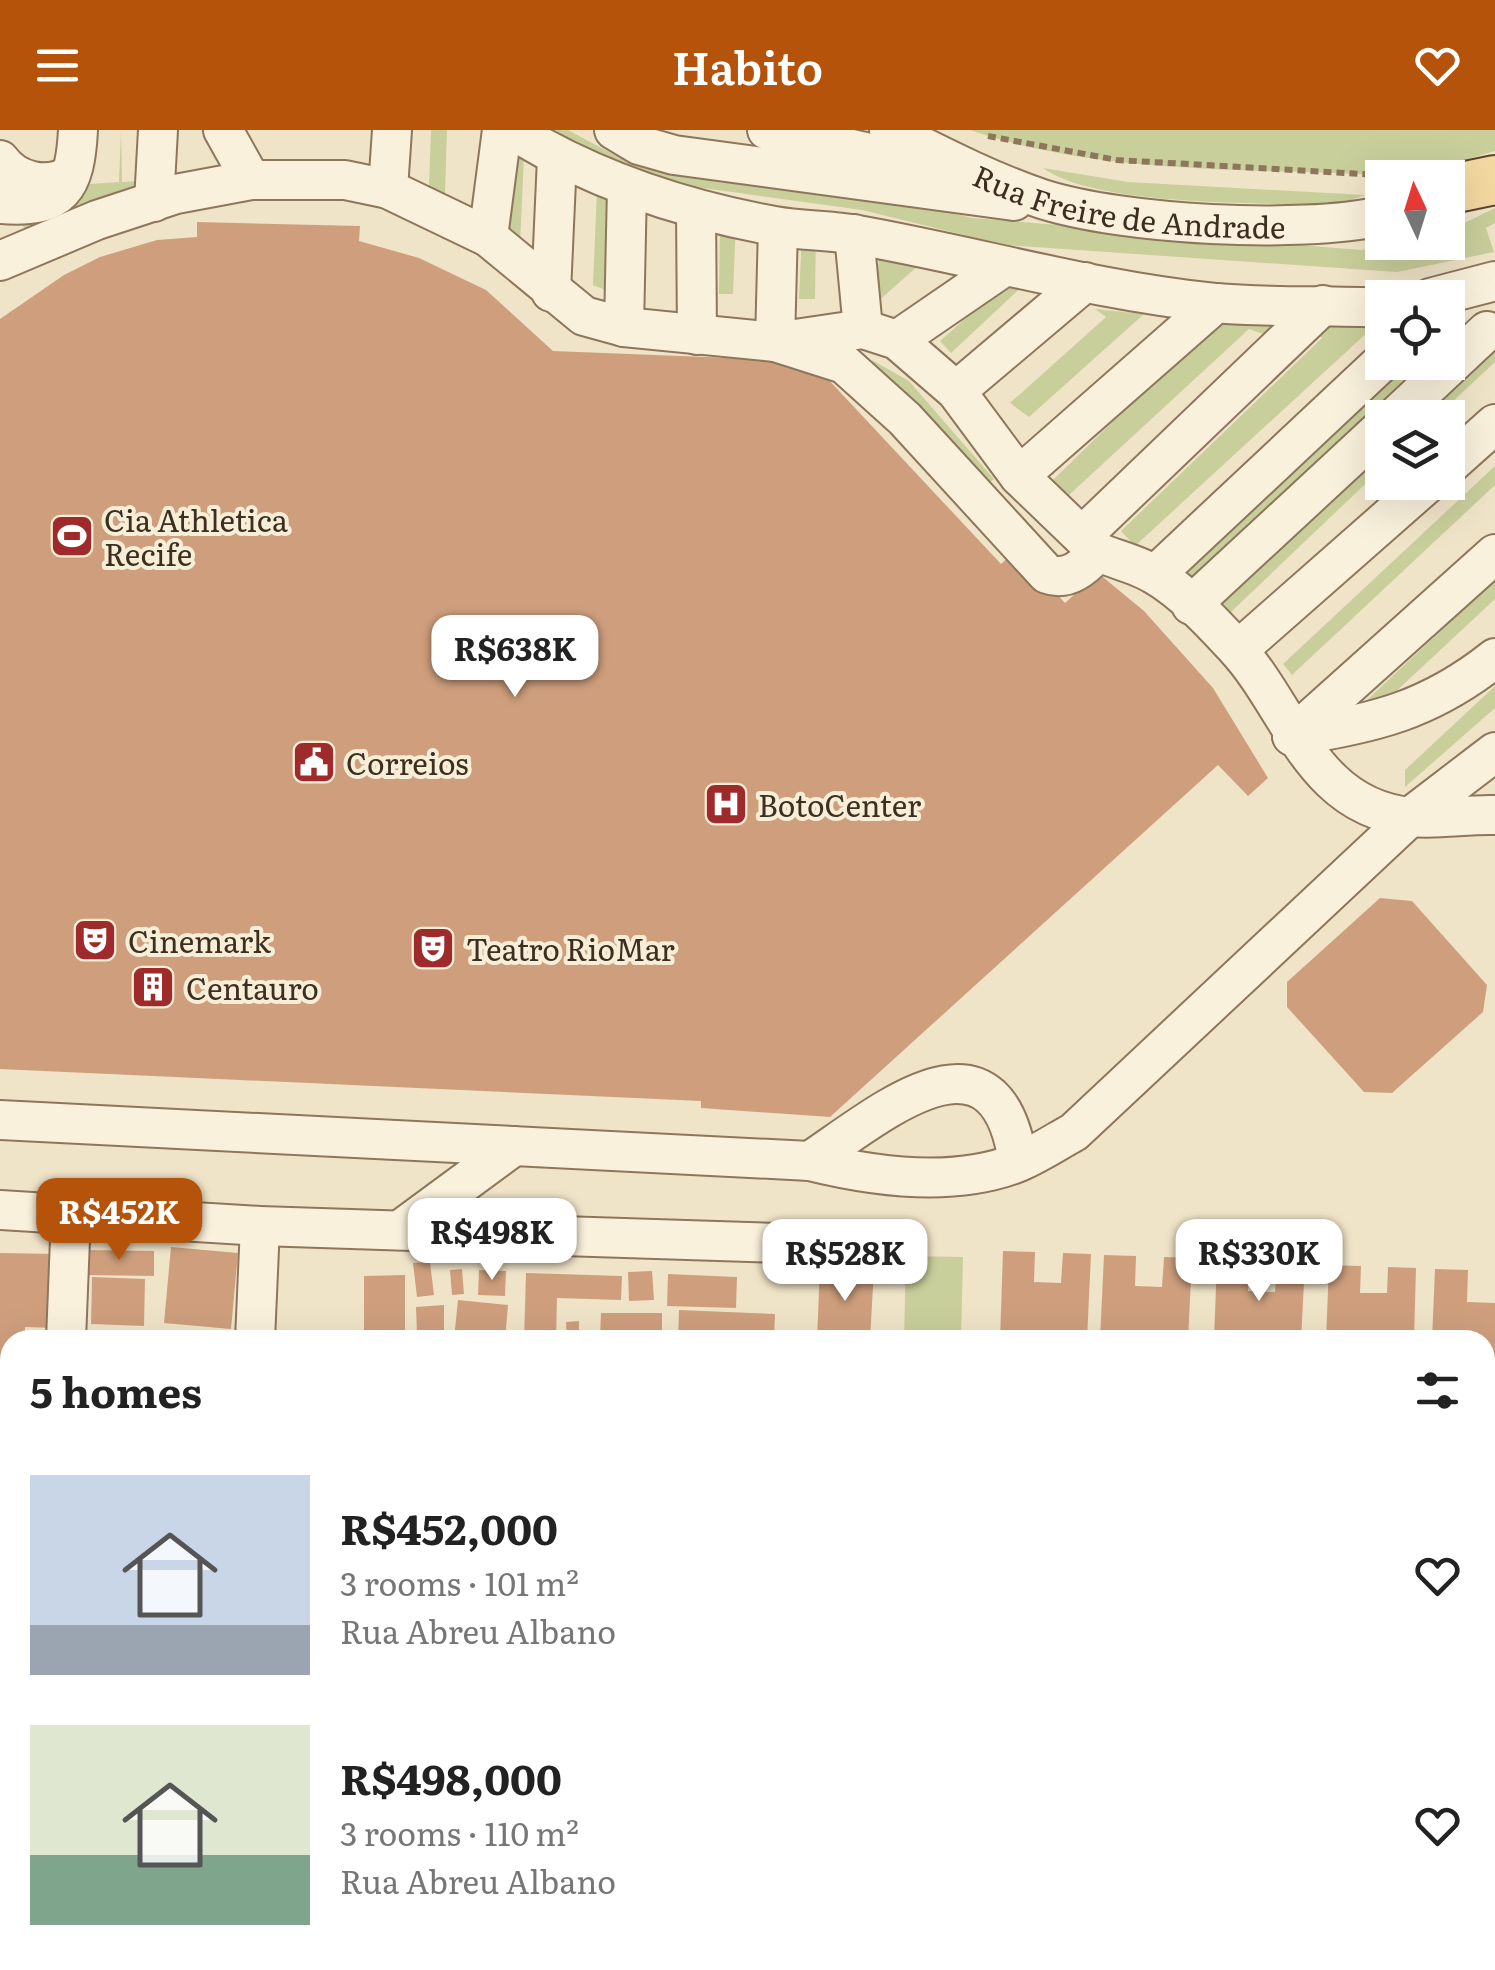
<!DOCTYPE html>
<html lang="en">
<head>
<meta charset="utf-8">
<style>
  :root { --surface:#fff; --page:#f2f2f2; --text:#222; --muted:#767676; --accent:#b45309 }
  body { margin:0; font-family:Literata,serif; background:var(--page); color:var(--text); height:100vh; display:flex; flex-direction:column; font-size:38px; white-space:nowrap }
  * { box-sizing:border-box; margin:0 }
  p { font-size:32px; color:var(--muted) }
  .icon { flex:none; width:55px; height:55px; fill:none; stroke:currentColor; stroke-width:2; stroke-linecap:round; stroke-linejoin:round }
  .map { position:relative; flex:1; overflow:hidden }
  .sheet { position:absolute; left:0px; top:1200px; width:1495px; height:640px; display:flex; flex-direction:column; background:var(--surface); border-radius:30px 30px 0 0; box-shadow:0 10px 40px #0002 }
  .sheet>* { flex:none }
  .needle { width:65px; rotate:356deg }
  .buttons { position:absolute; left:1365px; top:30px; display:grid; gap:20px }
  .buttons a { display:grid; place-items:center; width:100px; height:100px; border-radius:0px; background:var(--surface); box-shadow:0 10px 40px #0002; font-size:50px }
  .price { position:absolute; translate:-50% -85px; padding:0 22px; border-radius:20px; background:#fff; color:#222; font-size:32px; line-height:65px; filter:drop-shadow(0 2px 5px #0008) }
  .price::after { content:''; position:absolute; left:50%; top:60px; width:30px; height:22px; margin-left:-15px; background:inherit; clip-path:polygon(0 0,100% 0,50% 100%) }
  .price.on { background:var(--accent); color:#fff }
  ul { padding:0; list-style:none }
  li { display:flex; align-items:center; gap:30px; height:250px; padding:0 30px }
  li span { display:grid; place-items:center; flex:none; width:280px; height:200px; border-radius:0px; color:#555 }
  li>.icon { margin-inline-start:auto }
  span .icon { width:120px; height:120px; fill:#fffc; stroke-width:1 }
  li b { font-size:42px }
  h2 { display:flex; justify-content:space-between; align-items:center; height:120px; padding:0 30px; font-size:42px }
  header { display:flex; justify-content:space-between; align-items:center; height:130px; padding:0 30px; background:var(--accent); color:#fff; font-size:45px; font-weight:600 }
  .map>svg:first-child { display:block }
</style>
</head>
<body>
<header><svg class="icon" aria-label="menu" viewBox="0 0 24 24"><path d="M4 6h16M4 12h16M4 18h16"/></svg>Habito<svg class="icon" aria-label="heart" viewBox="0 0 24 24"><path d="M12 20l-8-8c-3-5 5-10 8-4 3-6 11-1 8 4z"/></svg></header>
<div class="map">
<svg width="1495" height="1840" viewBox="0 0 1495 1840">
  <rect width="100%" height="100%" fill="#f0e4c8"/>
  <g fill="#c9cf9b">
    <path d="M121 0 122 52 140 51V67L30 103 13 87 63 74 88 54 119 52Z"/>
    <path d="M431 0H447L445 65 429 56Z"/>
    <path d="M543 0H568L622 29 882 65 972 88 1361 120 1448 112V101L1495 78V93L1486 98 1494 122 1397 142 1005 115 862 80 631 48Z"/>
    <path d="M970 0H1495V21L1420 43 1381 45C1246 38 1099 45 970 0Z"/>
    <path d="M509 16 524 25 520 116 505 105Z"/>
    <path d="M1043 38 1128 52 1365 65 1335 76C1264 72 1096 77 1043 38Z"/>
    <path d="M597 60 612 66 608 161 593 155Z"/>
    <path d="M720 88 736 90 733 164H719Z"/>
    <path d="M802 100 816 103 815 169H799Z"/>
    <path d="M880 117 928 127 875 174Z"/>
    <path d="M1011 148 1029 150 951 223 940 211Z"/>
    <path d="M1095 179 1144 184 1029 287 1010 273 1106 187Z"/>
    <path d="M1279 191 1272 207 1249 199 1068 366 1053 350 1205 201 1197 192Z"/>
    <path d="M1322 192 1382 197V211L1370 200 1135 416 1121 401 1322 208 1315 200Z"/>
    <path d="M1495 212V232L1436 287 1414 288Z"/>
    <path d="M872 230 909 251 994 349 980 360 874 238Z"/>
    <path d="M1401 233H1426L1196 450 1183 439Z"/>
    <path d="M1382 317V338L1231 482 1220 470Z"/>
    <path d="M1495 336V355L1292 545 1283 534Z"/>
    <path d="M1495 450V469L1346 608 1337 598Z"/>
    <path d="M1495 556V578L1405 657V640Z"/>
    <path d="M906 1126 963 1127 961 1210H904Z"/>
  </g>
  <g fill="#cf9f7d">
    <path d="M197 92 360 96 359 111 419 128 486 160 553 221 811 231 1001 434 1017 420 1065 473 1098 443 1144 481 1213 558 1268 648 1248 666 1218 635 830 987 701 978V971L0 939V189L64 145 100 127 157 110 197 107Z"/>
    <path d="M1380 768 1412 771 1487 855 1483 882 1392 963 1364 962 1287 877V852Z"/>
    <path d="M171 1117 238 1123 231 1199 164 1193Z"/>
    <path d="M85 1120 154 1121V1146L84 1145Z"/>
    <path d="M1003 1121 1035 1122 1034 1152 1061 1153 1063 1123 1091 1124 1087 1210H1000Z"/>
    <path d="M0 1123 57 1124 56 1198 25 1197V1210H10L9 1259H0Z"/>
    <path d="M1104 1125 1136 1126 1135 1156 1162 1157 1164 1127 1192 1128 1188 1210H1100Z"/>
    <path d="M1217 1130 1249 1131 1248 1161 1275 1162 1277 1132 1305 1133 1301 1210H1214Z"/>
    <path d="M430 1132 434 1165 417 1167 413 1133Z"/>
    <path d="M1329 1135 1361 1136 1360 1163H1387L1388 1137 1416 1138 1414 1210H1326Z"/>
    <path d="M820 1136 874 1139 870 1210H817Z"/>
    <path d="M462 1139 464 1164 452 1165 450 1140Z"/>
    <path d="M1435 1139 1468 1140 1467 1172 1495 1173V1302H1486L1485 1210H1432Z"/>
    <path d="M479 1140 506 1141 505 1166 478 1165Z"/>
    <path d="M652 1141 654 1170 629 1171 628 1142Z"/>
    <path d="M526 1143 622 1146 621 1170 557 1168 556 1210H524Z"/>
    <path d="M668 1144 737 1147 736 1178 667 1176Z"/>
    <path d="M405 1145V1210H364V1146Z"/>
    <path d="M92 1147 145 1149 144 1196 91 1194Z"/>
    <path d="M458 1170 508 1175 505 1210 454 1209Z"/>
    <path d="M444 1175V1203L417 1204 416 1177Z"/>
    <path d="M679 1180 775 1184 774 1210H678Z"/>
    <path d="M601 1183H662V1209H600Z"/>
    <path d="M579 1191V1210H567L566 1192Z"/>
    <rect x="169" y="1200" width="48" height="10"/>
    <path d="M77 1201 149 1202V1210H77Z"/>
    <path d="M10 1266V1326H0V1267Z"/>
    <path d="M1485 1329 1495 1330V1358L1485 1357Z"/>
    <path d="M0 1336 10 1337V1363L0 1361Z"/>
    <path d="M0 1374H10L9 1410H0Z"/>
    <path d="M1485 1384 1495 1385V1417L1485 1416Z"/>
    <path d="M0 1412 10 1413V1448L0 1447Z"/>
    <path d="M10 1449V1485L0 1486V1450Z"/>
    <path d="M0 1495 10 1496V1534H0Z"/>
    <path d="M0 1540H7L5 1671H0Z"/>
    <path d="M1490 1608H1495V1672H1492Z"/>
    <path d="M1485 1674 1495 1675V1704H1485Z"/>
    <rect x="0" y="1695" width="10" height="94"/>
    <path d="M1485 1786H1491L1489 1825H1485Z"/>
    <path d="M0 1799H10L12 1840H0Z"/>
    <path d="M303 1830H355V1840H304Z"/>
    <rect x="371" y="1830" width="133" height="10"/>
    <path d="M513 1830H570L571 1840H514Z"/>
    <path d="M617 1830H651L652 1840H618Z"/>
    <rect x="663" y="1830" width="28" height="10"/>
    <path d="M703 1830H730L729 1840H702Z"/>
    <rect x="811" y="1830" width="55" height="10"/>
    <path d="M976 1830H1002L1003 1840H976Z"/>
    <rect x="57" y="1831" width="66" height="9"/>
  </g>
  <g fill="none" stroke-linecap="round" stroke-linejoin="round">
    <g stroke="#8d765c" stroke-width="42">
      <g id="minor">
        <path d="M223 0 251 50"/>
        <path d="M512 0C593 50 681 79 774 96 802 101 830 100 857 105 976 126 1095 161 1215 173 1271 178 1327 175 1382 178"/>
        <path d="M614 0 639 15 674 25 1014 71"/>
        <path d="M767 0 932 37"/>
        <path id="s1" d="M889 0C939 25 989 51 1042 69 1124 95 1298 104 1382 86"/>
        <path d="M0 30C16 52 47 59 70 45"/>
        <path d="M388 59 392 0"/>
        <path d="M154 72 158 0"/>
        <path d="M0 74C63 79 75 58 78 0"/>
        <path d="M696 80 697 205"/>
        <path d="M778 97 775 212 863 199 897 210 956 261 1019 346 1098 422"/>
        <path d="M854 104 863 199"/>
        <path d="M488 107 502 0"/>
        <path d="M0 131 97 90 176 64 251 50H345L388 59 488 107 584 186 624 197 775 212 844 234 905 289 1047 444C1068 452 1084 437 1098 422 1117 430 1139 435 1155 445 1185 463 1212 492 1235 517 1291 577 1311 678 1411 687 1438 690 1467 684 1495 685"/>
        <path d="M551 162 557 28"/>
        <path d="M1430 168 1495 151"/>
        <path d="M624 197 627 57"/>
        <path d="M897 210 1005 136"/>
        <path d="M956 261 1085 152"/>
        <path d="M1394 288 1487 201"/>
        <path d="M1448 336 1495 294"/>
        <path d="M1019 346 1216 173"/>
        <path d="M1083 405 1323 175"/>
        <path d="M1155 445 1382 232"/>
        <path d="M1191 475 1382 298"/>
        <path d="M1238 520 1429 352"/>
        <path d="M1292 606 1495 424"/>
        <path d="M1292 606C1373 594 1430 580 1495 528"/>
        <path d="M0 990 810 1031C875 1047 955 1058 1019 1032 1038 1024 1056 1012 1074 1002L1410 687 1495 622"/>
        <path d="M810 1031C879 985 996 883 1018 1032"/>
        <path d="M0 1080 260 1096 778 1113"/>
        <path d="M400 1100 514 1016"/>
        <path d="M66 1210 71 1084"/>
        <path d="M255 1210 260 1096"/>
        <path d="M1485 1313H1495"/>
        <path d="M1485 1527H1495"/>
        <path d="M1485 1748H1495"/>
        <path d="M39 1840V1830"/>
        <path d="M220 1840 221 1830"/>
        <path d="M775 1840V1830"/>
      </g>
    </g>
    <g stroke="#5b4430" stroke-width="52">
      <path id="major" d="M1461 57 1495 50"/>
    </g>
    <path stroke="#8d765c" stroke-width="6" stroke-dasharray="8 5" stroke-linecap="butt" d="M988 6 1117 30 1381 45 1427 41"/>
    <use href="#minor" stroke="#faf1dc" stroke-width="38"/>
    <use href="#major" stroke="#f3d9a0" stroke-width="48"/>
  </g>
  <defs>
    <g id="stadium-square" transform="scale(2.25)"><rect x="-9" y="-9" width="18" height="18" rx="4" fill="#9e2a2b" stroke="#f7eed8"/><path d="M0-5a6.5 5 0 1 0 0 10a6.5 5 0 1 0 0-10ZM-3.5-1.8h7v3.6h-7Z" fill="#fff"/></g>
    <g id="civic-square" transform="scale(2.25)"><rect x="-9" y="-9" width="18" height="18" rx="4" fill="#9e2a2b" stroke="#f7eed8"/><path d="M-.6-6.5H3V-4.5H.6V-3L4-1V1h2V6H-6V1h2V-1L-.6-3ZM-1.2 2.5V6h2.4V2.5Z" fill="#fff"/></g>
    <g id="hospital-square" transform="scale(2.25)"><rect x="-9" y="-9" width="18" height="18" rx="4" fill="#9e2a2b" stroke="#f7eed8"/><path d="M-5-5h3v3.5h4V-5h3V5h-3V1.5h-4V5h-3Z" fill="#fff"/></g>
    <g id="theatre-square" transform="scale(2.25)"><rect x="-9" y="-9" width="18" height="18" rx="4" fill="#9e2a2b" stroke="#f7eed8"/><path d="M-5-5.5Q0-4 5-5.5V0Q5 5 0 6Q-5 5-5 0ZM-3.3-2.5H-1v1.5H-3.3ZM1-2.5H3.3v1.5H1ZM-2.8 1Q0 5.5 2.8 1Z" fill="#fff"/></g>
    <g id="building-square" transform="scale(2.25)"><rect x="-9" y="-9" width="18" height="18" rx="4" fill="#9e2a2b" stroke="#f7eed8"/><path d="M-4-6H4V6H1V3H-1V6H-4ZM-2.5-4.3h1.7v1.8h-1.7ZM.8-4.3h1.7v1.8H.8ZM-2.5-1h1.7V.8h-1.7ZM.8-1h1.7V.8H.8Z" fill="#fff"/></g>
  </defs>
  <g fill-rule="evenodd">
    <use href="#stadium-square" x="72" y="406"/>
    <use href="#civic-square" x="314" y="632"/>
    <use href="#hospital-square" x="726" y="674"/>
    <use href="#theatre-square" x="95" y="810"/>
    <use href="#theatre-square" x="433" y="818"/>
    <use href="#building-square" x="153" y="857"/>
  </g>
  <g text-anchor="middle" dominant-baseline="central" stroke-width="8" stroke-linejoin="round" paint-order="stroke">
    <g font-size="30" fill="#3d2e20" stroke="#f7eed8">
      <text stroke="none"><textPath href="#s1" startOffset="255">Rua Freire de Andrade</textPath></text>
    </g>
    <g font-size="30" fill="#3d2e20" stroke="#f7eed8" text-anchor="start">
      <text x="104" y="389">Cia Athletica<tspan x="104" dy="34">Recife</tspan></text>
      <text x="346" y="632">Correios</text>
      <text x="758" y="674">BotoCenter</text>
      <text x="128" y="810">Cinemark</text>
      <text x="466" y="818">Teatro RioMar</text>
      <text x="186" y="857">Centauro</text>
    </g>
  </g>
</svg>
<div class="buttons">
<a><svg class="needle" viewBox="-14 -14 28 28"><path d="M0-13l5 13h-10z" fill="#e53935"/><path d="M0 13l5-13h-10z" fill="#767676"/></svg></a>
<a><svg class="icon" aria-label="locate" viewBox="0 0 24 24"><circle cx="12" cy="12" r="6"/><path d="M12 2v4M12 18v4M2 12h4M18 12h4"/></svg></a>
<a><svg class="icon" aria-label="layers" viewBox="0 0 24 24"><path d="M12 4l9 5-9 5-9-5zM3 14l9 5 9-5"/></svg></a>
</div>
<b class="price" style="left:515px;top:570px">R$638K</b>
<b class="price on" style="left:119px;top:1133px">R$452K</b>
<b class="price" style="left:492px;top:1153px">R$498K</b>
<b class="price" style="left:845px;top:1174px">R$528K</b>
<b class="price" style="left:1259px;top:1174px">R$330K</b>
<section class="sheet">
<h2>5 homes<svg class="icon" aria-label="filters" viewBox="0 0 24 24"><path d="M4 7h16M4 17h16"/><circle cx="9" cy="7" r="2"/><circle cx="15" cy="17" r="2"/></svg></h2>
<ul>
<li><span style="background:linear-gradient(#c9d6e8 75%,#9aa5b1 0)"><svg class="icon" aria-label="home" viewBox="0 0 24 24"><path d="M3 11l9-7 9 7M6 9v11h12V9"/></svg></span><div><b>R$452,000</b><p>3 rooms · 101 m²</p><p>Rua Abreu Albano</p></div><svg class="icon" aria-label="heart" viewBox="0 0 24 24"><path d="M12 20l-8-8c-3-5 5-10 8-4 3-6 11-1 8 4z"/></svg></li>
<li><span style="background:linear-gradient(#dfe7d0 65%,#7fa58c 0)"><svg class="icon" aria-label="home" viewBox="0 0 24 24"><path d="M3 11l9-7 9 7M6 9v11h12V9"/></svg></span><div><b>R$498,000</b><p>3 rooms · 110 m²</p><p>Rua Abreu Albano</p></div><svg class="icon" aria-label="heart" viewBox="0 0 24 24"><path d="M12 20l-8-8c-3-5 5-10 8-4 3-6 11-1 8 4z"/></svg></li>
</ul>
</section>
</div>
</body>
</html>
